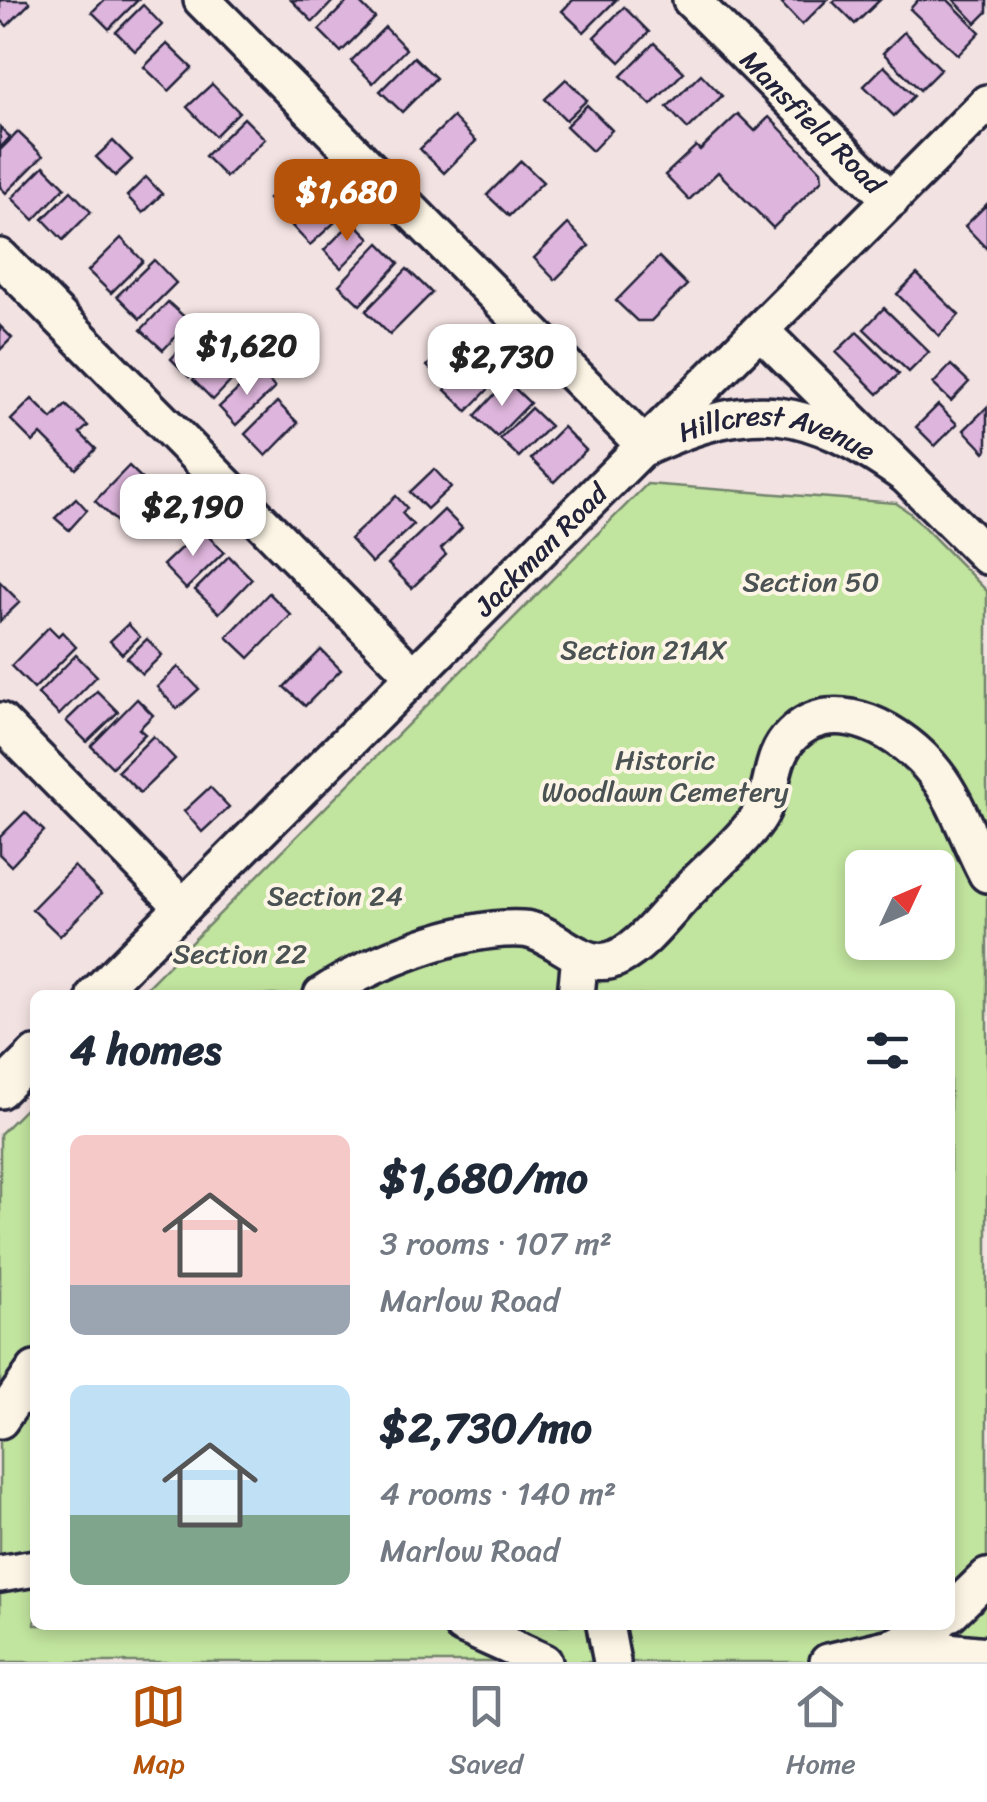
<!DOCTYPE html>
<html lang="en">
<head>
<meta charset="utf-8">
<style>
  :root { --surface:#fff; --page:#f6f6f7; --text:#1f2937; --muted:#747a83; --line:#e0e1e3; --accent:#b45309 }
  body { margin:0; font-family:Sriracha,sans-serif; background:var(--page); color:var(--text); height:100vh; display:flex; flex-direction:column; font-size:38px; white-space:nowrap }
  * { box-sizing:border-box; margin:0 }
  p { font-size:32px; color:var(--muted) }
  .icon { flex:none; width:55px; height:55px; fill:none; stroke:currentColor; stroke-width:2; stroke-linecap:round; stroke-linejoin:round }
  .map { position:relative; flex:1; overflow:hidden }
  .panel { position:absolute; left:30px; top:990px; width:925px; height:640px; display:flex; flex-direction:column; background:var(--surface); border-radius:15px; box-shadow:0 5px 15px #0003 }
  .panel>* { flex:none }
  .needle { width:65px; rotate:46deg }
  .buttons { position:absolute; left:845px; top:850px; display:grid; gap:20px }
  .buttons a { display:grid; place-items:center; width:110px; height:110px; border-radius:15px; background:var(--surface); box-shadow:0 5px 15px #0003; font-size:50px }
  .price { position:absolute; translate:-50% -85px; padding:0 22px; border-radius:20px; background:#fff; color:#222; font-size:32px; line-height:65px; filter:drop-shadow(0 2px 5px #0008) }
  .price::after { content:''; position:absolute; left:50%; top:60px; width:30px; height:22px; margin-left:-15px; background:inherit; clip-path:polygon(0 0,100% 0,50% 100%) }
  .price.selected { background:var(--accent); color:#fff }
  ul { padding:0; list-style:none }
  li { display:flex; align-items:center; gap:30px; height:250px; padding:0 40px }
  li span { display:grid; place-items:center; flex:none; width:280px; height:200px; border-radius:15px; color:#555 }
  li>.icon { margin-inline-start:auto }
  span .icon { width:120px; height:120px; fill:#fffc; stroke-width:1 }
  li b { font-size:42px }
  h2 { display:flex; justify-content:space-between; align-items:center; height:120px; padding:0 40px; font-size:42px }
  .tabs { display:flex; justify-content:space-around; align-items:center; height:140px; border-top:2px solid var(--line); background:var(--surface); font-size:28px; color:var(--muted) }
  .tabs a { display:grid; justify-items:center; gap:5px }
  .tabs .selected { color:var(--accent) }
  .map>svg:first-child { display:block }
</style>
</head>
<body>
<div class="map">
<svg width="987" height="1662" viewBox="0 0 987 1662">
  <rect width="100%" height="100%" fill="#f3e2e2"/>
  <filter id="ink" filterUnits="userSpaceOnUse"><feTurbulence type="fractalNoise" baseFrequency=".01" numOctaves="2"/><feDisplacementMap in="SourceGraphic" scale="20" xChannelSelector="R" yChannelSelector="G"/><feConvolveMatrix kernelMatrix="1 2 1 2 8 2 1 2 1" color-interpolation-filters="sRGB"/></filter>
  <g filter="url(#ink)">
    <path fill="#c1e49e" stroke="#72836c" stroke-width="2.5" fill-rule="evenodd" d="M647 484 896 503 910 513 987 591V1662H0V1134L35 1099V1625H950V995H139ZM862 868H938V942H862Z"/>
    <g fill="#deb5dc" stroke="#22223b" stroke-width="2.5">
      <path d="M0 0H27L30 3 7 26 0 19Z"/>
      <path d="M104 0H138L109 29 92 12Z"/>
      <path d="M291 0H334L313 22Z"/>
      <path d="M349 0H357L375 18 341 52 319 30Z"/>
      <path d="M573 0H616L584 32 562 11Z"/>
      <path d="M786 0H827L802 25 782 4Z"/>
      <path d="M836 0H880L855 24 833 2Z"/>
      <path d="M918 0H948L980 32 958 55 910 9Z"/>
      <path d="M954 0H987V12L976 23Z"/>
      <path d="M143 5 162 25 135 51 116 32Z"/>
      <path d="M624 7 649 32 620 62 594 37Z"/>
      <path d="M385 27 406 49 373 83 351 61Z"/>
      <path d="M904 32 941 69 920 90 883 53Z"/>
      <path d="M654 43 684 72 651 105 621 76Z"/>
      <path d="M167 44 192 68 169 91 144 67Z"/>
      <path d="M414 57 436 78 402 112 380 91Z"/>
      <path d="M884 66 914 96 894 116 864 86Z"/>
      <path d="M701 74 722 96 688 129 667 107Z"/>
      <path d="M566 79 587 100 566 120 545 99Z"/>
      <path d="M212 84 239 112 215 136 187 107Z"/>
      <path d="M587 105 612 130 592 151 566 126Z"/>
      <path d="M738 114 755 131 769 117 821 171 822 180 773 228 718 172 689 200 665 175 696 146 700 150Z"/>
      <path d="M453 117 476 141 444 173 420 149Z"/>
      <path d="M244 118 265 139 226 177 205 156Z"/>
      <path d="M0 127 10 137 0 148Z"/>
      <path d="M18 132 43 156 6 193 0 187V150Z"/>
      <path d="M113 141 132 160 115 176 96 157Z"/>
      <path d="M521 161 543 182 509 216 487 195Z"/>
      <path d="M44 166 65 187 34 220 12 198Z"/>
      <path d="M294 173 313 192 288 218 268 199Z"/>
      <path d="M146 177 162 194 143 213 127 196Z"/>
      <path d="M71 191 91 212 63 240 43 219Z"/>
      <path d="M328 193 346 212 310 245 292 226Z"/>
      <path d="M987 204V249L965 226Z"/>
      <path d="M353 221 370 238 341 268 324 250Z"/>
      <path d="M568 224 589 246 555 280 534 258Z"/>
      <path d="M121 238 143 261 111 293 88 271Z"/>
      <path d="M379 243 399 263 360 305 339 285Z"/>
      <path d="M659 257 687 285 651 321H637L616 301Z"/>
      <path d="M154 260 176 283 140 319 117 296Z"/>
      <path d="M407 269 432 293 390 335 366 311Z"/>
      <path d="M917 274 959 315 939 336 897 294Z"/>
      <path d="M168 302 190 322 163 350 141 330Z"/>
      <path d="M884 308 929 352 909 372 864 329Z"/>
      <path d="M0 326 12 338 0 350Z"/>
      <path d="M200 328 219 347 189 377 171 359Z"/>
      <path d="M857 332 899 374 878 394 836 352Z"/>
      <path d="M458 334 476 352 446 384 427 366Z"/>
      <path d="M233 338 253 358 213 400 193 380Z"/>
      <path d="M484 349 506 371 467 411 445 390Z"/>
      <path d="M951 365 969 382 951 401 933 384Z"/>
      <path d="M259 370 275 388 236 425 219 407Z"/>
      <path d="M507 381 530 403 497 437 475 416Z"/>
      <path d="M32 399 52 419 66 405 88 426 80 433 96 449 76 469 41 434 33 442 11 420Z"/>
      <path d="M277 402 298 423 266 456 245 434Z"/>
      <path d="M938 405 957 424 935 446 916 427Z"/>
      <path d="M987 407V450L985 452 964 430Z"/>
      <path d="M531 408 550 426 519 457 500 439Z"/>
      <path d="M563 427 586 450 554 482 531 459Z"/>
      <path d="M129 466 153 489 119 524 95 501Z"/>
      <path d="M434 469 451 487 427 509 410 492Z"/>
      <path d="M396 496 407 508 402 513 413 525 372 563 350 539Z"/>
      <path d="M76 498 87 510 69 530 55 518Z"/>
      <path d="M444 510 462 528 441 549 446 555 412 588 388 564Z"/>
      <path d="M201 529 224 552 186 589 163 565Z"/>
      <path d="M229 556 252 579 219 613 195 590Z"/>
      <path d="M0 582 20 602 0 621Z"/>
      <path d="M269 593 291 615 249 658 227 637Z"/>
      <path d="M128 624 140 637 122 654 110 641Z"/>
      <path d="M49 627 58 636 62 632 76 647 34 689 11 666Z"/>
      <path d="M147 639 162 655 142 674 127 658Z"/>
      <path d="M321 650 341 670 305 706 284 687Z"/>
      <path d="M76 655 97 676 59 715 38 694Z"/>
      <path d="M178 667 199 689 177 709 157 687Z"/>
      <path d="M97 691 118 712 87 742 66 721Z"/>
      <path d="M137 699 153 715 139 729 145 734 112 767 91 746Z"/>
      <path d="M153 736 175 759 140 793 118 771Z"/>
      <path d="M210 787 229 807 202 832 184 811Z"/>
      <path d="M25 812 44 831 11 866 0 855V837Z"/>
      <path d="M74 866 101 894 60 936 32 909Z"/>
    </g>
    <g fill="none" stroke-linecap="round" stroke-linejoin="round">
      <g stroke="#22223b" stroke-width="42">
        <g id="minor">
          <path id="s1" d="M202 0 646 447C756 397 806 406 904 474"/>
          <path id="s2" d="M691 0 891 200"/>
          <path d="M0 257 414 676"/>
          <path d="M761 331 987 556"/>
          <path d="M0 721 183 907"/>
          <path id="s3" d="M95 995 987 103"/>
          <path d="M322 995C372 962 461 926 522 929 555 930 584 976 619 957 646 943 668 911 690 889 712 866 740 844 758 818 775 792 768 758 792 735 835 691 905 734 935 773 958 802 969 841 987 874"/>
          <path d="M576 995 580 956"/>
          <path d="M0 1090 35 1055"/>
          <path d="M0 1420 35 1370"/>
          <path d="M0 1574 35 1568"/>
          <path d="M950 1613 987 1577"/>
          <path d="M462 1625 544 1662"/>
          <path d="M605 1625 612 1662"/>
          <path d="M896 1646 987 1655"/>
          <path d="M828 1662 895 1646 937 1625"/>
        </g>
      </g>
      <use href="#minor" stroke="#fcf5e5" stroke-width="35"/>
    </g>
  </g>
  <g text-anchor="middle" dominant-baseline="central" stroke-width="8" stroke-linejoin="round" paint-order="stroke">
    <g font-size="28" fill="#22223b" stroke="#fcf5e5">
      <text stroke="none"><textPath href="#s2" startOffset="172">Mansfield Road</textPath></text>
      <text stroke="none"><textPath href="#s1" startOffset="768">Hillcrest Avenue</textPath></text>
      <text stroke="none"><textPath href="#s3" startOffset="630">Jackman Road</textPath></text>
    </g>
    <g font-size="28" fill="#4a5254" stroke="#fcf5e5">
      <text x="811" y="581">Section 50</text>
      <text x="644" y="649">Section 21AX</text>
      <text x="665" y="759">Historic<tspan x="665" dy="32">Woodlawn Cemetery</tspan></text>
      <text x="335" y="895">Section 24</text>
      <text x="240" y="953">Section 22</text>
    </g>
  </g>
</svg>
<div class="buttons">
<a><svg class="needle" viewBox="-14 -14 28 28"><path d="M0-13l5 13h-10z" fill="#e53935"/><path d="M0 13l5-13h-10z" fill="#747a83"/></svg></a>
</div>
<b class="price selected" style="left:347px;top:244px">$1,680</b>
<b class="price" style="left:247px;top:398px">$1,620</b>
<b class="price" style="left:502px;top:409px">$2,730</b>
<b class="price" style="left:193px;top:559px">$2,190</b>
<section class="panel">
<h2>4 homes<svg class="icon" aria-label="filters" viewBox="0 0 24 24"><path d="M4 7h16M4 17h16"/><circle cx="9" cy="7" r="2"/><circle cx="15" cy="17" r="2"/></svg></h2>
<ul>
<li><span style="background:linear-gradient(#f6c9c9 75%,#9aa5b1 0)"><svg class="icon" aria-label="home" viewBox="0 0 24 24"><path d="M3 11l9-7 9 7M6 9v11h12V9"/></svg></span><div><b>$1,680/mo</b><p>3 rooms · 107 m²</p><p>Marlow Road</p></div></li>
<li><span style="background:linear-gradient(#bfe0f5 65%,#7fa58c 0)"><svg class="icon" aria-label="home" viewBox="0 0 24 24"><path d="M3 11l9-7 9 7M6 9v11h12V9"/></svg></span><div><b>$2,730/mo</b><p>4 rooms · 140 m²</p><p>Marlow Road</p></div></li>
</ul>
</section>
</div>
<nav class="tabs">
<a class="selected"><svg class="icon" aria-label="map" viewBox="0 0 24 24"><path d="M3 6l6-2 6 2 6-2v14l-6 2-6-2-6 2zM9 4v14M15 6v14"/></svg>Map</a>
<a><svg class="icon" aria-label="saved" viewBox="0 0 24 24"><path d="M7 4h10v16l-5-4-5 4z"/></svg>Saved</a>
<a><svg class="icon" aria-label="home" viewBox="0 0 24 24"><path d="M3 11l9-7 9 7M6 9v11h12V9"/></svg>Home</a>
</nav>
</body>
</html>
